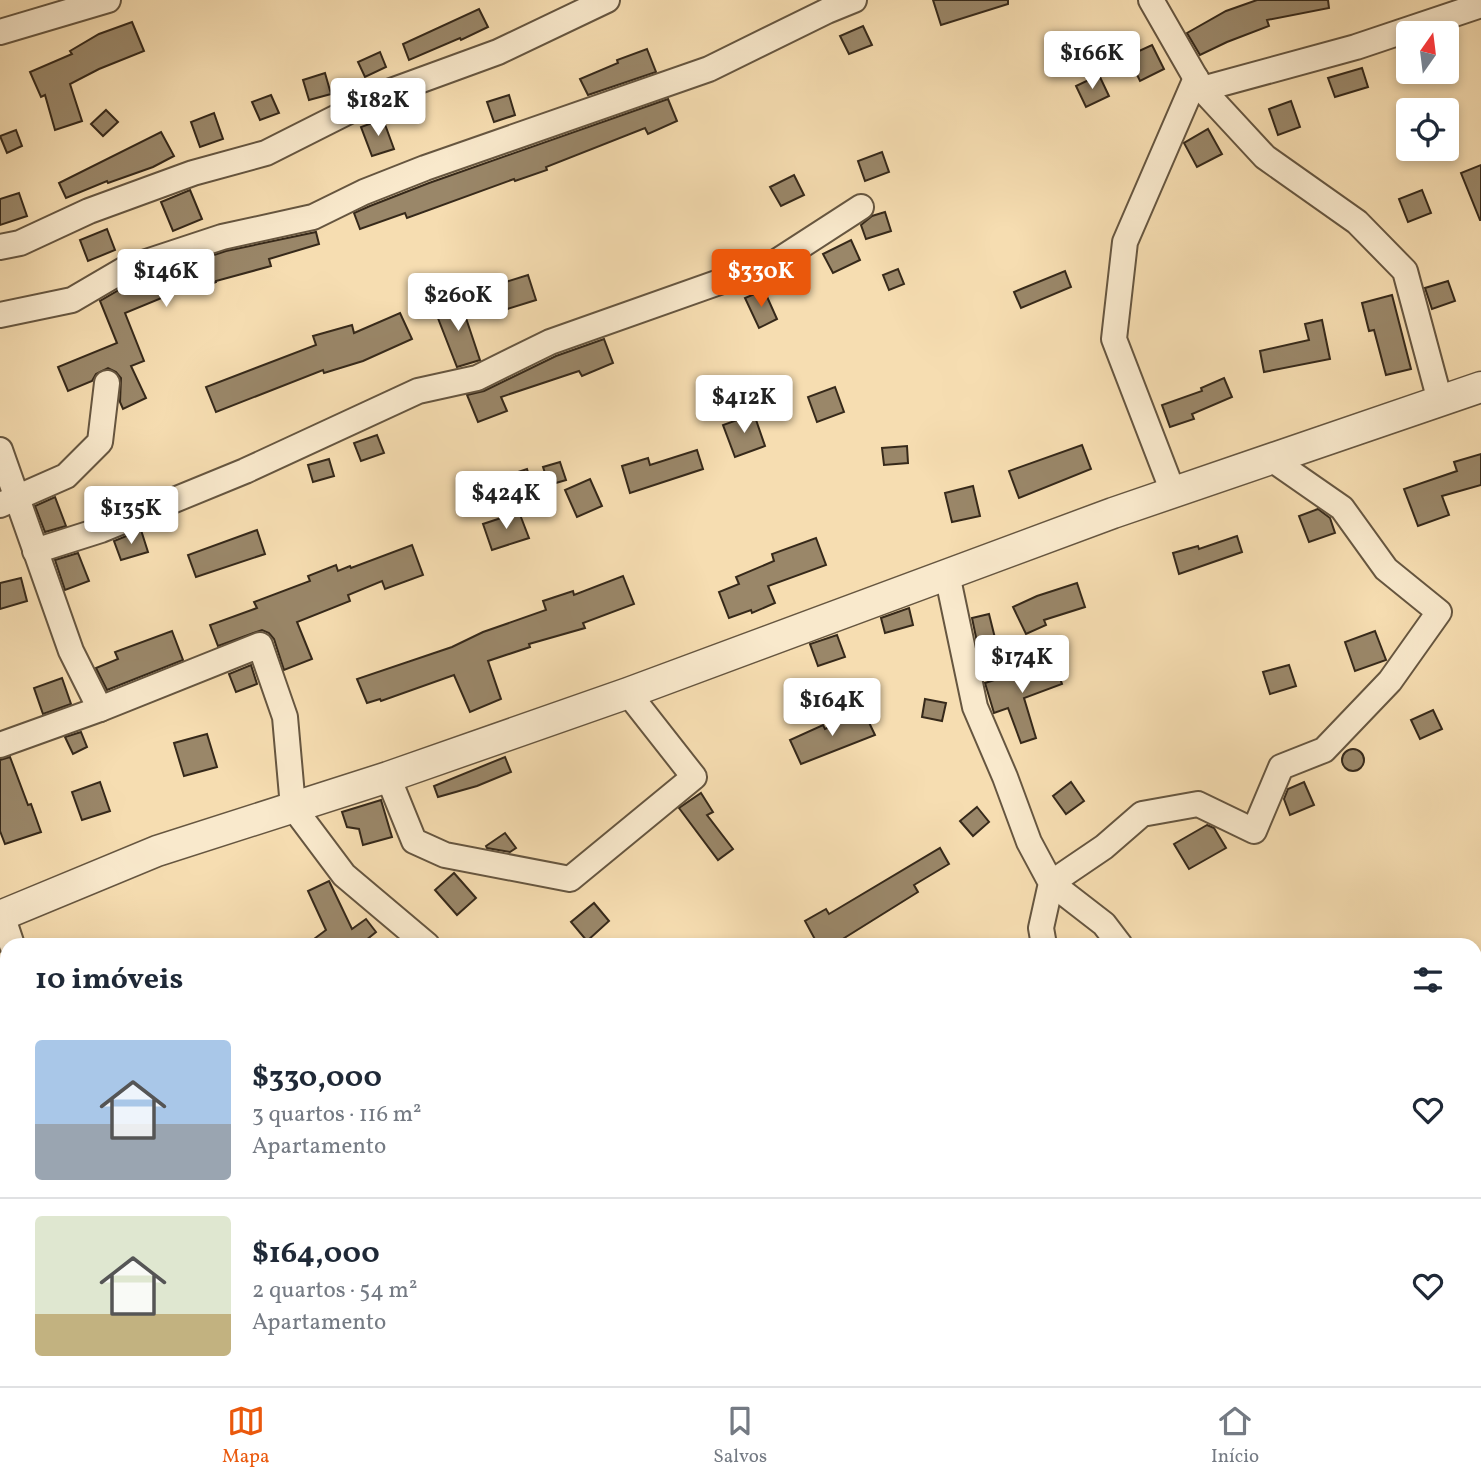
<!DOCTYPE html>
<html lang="pt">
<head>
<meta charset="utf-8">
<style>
  :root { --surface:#fff; --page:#f2f2f3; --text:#1f2937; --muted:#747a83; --line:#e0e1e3; --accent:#ea580c }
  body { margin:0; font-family:Vollkorn,serif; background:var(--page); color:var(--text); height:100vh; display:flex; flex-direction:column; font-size:26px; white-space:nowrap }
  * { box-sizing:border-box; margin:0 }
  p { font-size:23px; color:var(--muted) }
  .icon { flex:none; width:38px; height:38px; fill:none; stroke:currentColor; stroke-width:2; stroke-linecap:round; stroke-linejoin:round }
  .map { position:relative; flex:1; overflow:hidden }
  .panel { position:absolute; left:0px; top:938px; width:1482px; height:448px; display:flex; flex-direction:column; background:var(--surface); border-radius:21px 21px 0 0; box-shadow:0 4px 10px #0003 }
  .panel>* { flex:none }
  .needle { width:46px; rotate:14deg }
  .tools { position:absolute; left:1396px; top:21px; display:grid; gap:14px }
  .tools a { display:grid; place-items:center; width:63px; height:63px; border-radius:7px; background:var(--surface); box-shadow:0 4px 10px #0003; font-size:35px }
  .price { position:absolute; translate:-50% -60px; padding:0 16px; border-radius:7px; background:#fff; color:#222; font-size:23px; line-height:46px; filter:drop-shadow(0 2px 4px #0008) }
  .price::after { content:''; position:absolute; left:50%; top:42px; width:21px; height:16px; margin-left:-10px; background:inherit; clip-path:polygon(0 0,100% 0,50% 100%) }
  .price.selected { background:var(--accent); color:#fff }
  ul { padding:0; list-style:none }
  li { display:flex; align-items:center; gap:21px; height:175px; padding:0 35px }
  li+li { border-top:2px solid var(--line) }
  li span { display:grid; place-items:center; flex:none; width:196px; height:140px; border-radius:7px; color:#555 }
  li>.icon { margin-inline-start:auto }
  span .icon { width:84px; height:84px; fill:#fffc; stroke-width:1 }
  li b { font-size:30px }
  h2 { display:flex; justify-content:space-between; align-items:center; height:84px; padding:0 35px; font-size:30px }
  .tabs { display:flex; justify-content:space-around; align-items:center; height:98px; border-top:2px solid var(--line); background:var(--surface); font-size:19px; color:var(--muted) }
  .tabs a { display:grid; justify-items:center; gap:4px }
  .tabs .selected { color:var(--accent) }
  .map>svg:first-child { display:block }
</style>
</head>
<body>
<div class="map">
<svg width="1481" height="1386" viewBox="0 0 1481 1386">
  <rect width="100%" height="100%" fill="#f6ddb1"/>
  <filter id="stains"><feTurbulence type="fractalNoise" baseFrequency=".00286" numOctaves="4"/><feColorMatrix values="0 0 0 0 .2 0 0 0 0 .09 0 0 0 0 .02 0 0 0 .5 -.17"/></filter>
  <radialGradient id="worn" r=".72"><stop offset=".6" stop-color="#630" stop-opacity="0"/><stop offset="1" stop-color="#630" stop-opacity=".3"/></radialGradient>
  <path fill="#d5be97" stroke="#867458" stroke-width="2" d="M0 1317 7 1324V1379H57L51 1386H0Z"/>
  <g fill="#9a8769" stroke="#36291a" stroke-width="2">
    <path d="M933 0H1008V4L941 25Z"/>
    <path d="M1257 0H1328L1329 8 1267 20 1269 26 1227 42 1200 55 1187 33 1226 11Z"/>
    <path d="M479 9 488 27 461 40 460 38 409 60 403 44Z"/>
    <path d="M132 22 144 51 99 69 70 84 82 121 55 130 45 95 41 97 30 72 72 54 70 51 99 34Z"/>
    <path d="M863 26 872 45 849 54 840 36Z"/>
    <path d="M1152 45 1164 69 1140 81 1128 56Z"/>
    <path d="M647 49 656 72 588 95 580 79 618 63 617 60Z"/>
    <path d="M380 52 386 67 365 77 358 62Z"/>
    <path d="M1362 68 1368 87 1335 97 1328 78Z"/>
    <path d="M325 73 331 94 309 100 303 80Z"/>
    <path d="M1099 75 1109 96 1086 107 1076 86Z"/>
    <path d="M271 95 279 113 260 120 252 102Z"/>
    <path d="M509 95 515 115 494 122 487 102Z"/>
    <path d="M668 99 677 121 648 134 645 128 546 167 547 170 515 181 514 179 407 218 405 213 360 229 354 213 370 206 429 183Z"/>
    <path d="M1291 101 1300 127 1278 135 1269 109Z"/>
    <path d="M106 110 118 122 103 136 91 124Z"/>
    <path d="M214 113 223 139 200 147 191 122Z"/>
    <path d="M383 119 394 149 372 156 361 127Z"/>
    <path d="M1208 129 1222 154 1197 167 1184 143Z"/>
    <path d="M16 130 22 146 7 153 0 136Z"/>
    <path d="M161 132 174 156 153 167 108 183 107 181 66 198 59 183Z"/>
    <path d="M882 152 889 172 865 181 858 161Z"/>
    <path d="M1481 165V220H1480L1461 173Z"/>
    <path d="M794 175 804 195 781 206 770 187Z"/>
    <path d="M190 190 202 219 173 231 161 202Z"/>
    <path d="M1422 190 1431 213 1408 222 1399 199Z"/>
    <path d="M19 193 27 216 0 225V199Z"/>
    <path d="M885 212 891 231 866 239 861 225 872 216Z"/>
    <path d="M107 229 115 250 88 261 80 240Z"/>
    <path d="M316 232 319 244 269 259 271 266 216 281V282L190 292 188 287 125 313 144 361 131 366 146 398 123 409 120 402 121 378 116 372 108 368 96 374 92 381 68 391 58 367 117 343 100 301 131 283 226 251Z"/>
    <path d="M851 240 860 260 833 273 823 254Z"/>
    <path d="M898 269 904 284 889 290 883 275Z"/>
    <path d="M1065 271 1071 287 1021 308 1014 292Z"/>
    <path d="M528 275 536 300 501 311 493 286Z"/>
    <path d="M1448 281 1455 301 1432 309 1425 288Z"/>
    <path d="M764 290 777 319 759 328 745 298Z"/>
    <path d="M1392 295 1411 369 1386 375 1374 330 1369 331 1362 303Z"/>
    <path d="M460 300 480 360 457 367 434 308Z"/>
    <path d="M400 313 412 339 363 361 324 373 323 370 216 412 206 387 316 345 313 336 352 325 354 333Z"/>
    <path d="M1322 320 1330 359 1264 372 1260 351 1309 340 1305 324Z"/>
    <path d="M604 339 613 363 582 376 579 371 501 397 507 411 478 422 467 395 484 391 556 356Z"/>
    <path d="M1224 378 1232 397 1192 414 1194 419 1170 427 1162 405 1202 391 1201 388Z"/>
    <path d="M835 387 844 412 817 422 808 397Z"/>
    <path d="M754 414 765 446 735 457 723 425Z"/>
    <path d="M377 435 384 453 361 461 354 443Z"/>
    <path d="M1082 445 1091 469 1019 498 1009 471Z"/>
    <path d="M907 446 908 463 884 465 882 448Z"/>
    <path d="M697 450 703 469 630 493 622 466 648 458 650 465Z"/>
    <path d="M1481 454V485L1442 496 1449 515 1418 526 1404 489 1457 471 1454 462Z"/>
    <path d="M329 459 334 476 313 482 308 465Z"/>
    <path d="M560 462 566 480 549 485 543 467Z"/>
    <path d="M527 469 532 485 511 492 506 476Z"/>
    <path d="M590 479 602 506 577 517 565 490Z"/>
    <path d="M973 486 980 516 952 522 945 493Z"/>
    <path d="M55 497 66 526 45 532 35 506Z"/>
    <path d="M1318 509 1330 518 1335 533 1309 542 1299 516Z"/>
    <path d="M519 512 529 538 492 550 483 524Z"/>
    <path d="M141 530 148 552 121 560 114 541Z"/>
    <path d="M257 530 265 554 196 577 188 555Z"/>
    <path d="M1237 536 1242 552 1179 574 1173 553 1198 546 1199 549Z"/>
    <path d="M816 538 826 565 768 586 775 603 752 613 751 610 729 618 719 592 739 584 736 577 774 561 772 554Z"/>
    <path d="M412 545 423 575 385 589 382 581 348 595 350 601 297 622 312 659 284 670 274 639 269 633 262 630 218 646 210 625 257 608 254 602 310 581 308 576 336 565 338 571 350 566 351 568Z"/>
    <path d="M78 553 89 581 65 590 55 560Z"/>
    <path d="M623 576 634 604 583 623 585 628 529 644 530 647 488 661 501 699 470 712 454 675 381 701 380 699 367 703 357 679 452 647 483 632 546 610 543 601 573 591 574 595Z"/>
    <path d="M21 578 27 601 0 609V583Z"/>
    <path d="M1077 583 1085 607 1044 620 1046 625 1026 634 1013 607 1037 596Z"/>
    <path d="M909 608 913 625 885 633 881 618Z"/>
    <path d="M989 614 995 638 977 642 972 618Z"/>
    <path d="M172 631 183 660 107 690 96 668 118 659 115 652Z"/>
    <path d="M1375 631 1386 660 1355 671 1345 642Z"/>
    <path d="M837 635 845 657 818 666 810 644Z"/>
    <path d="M1054 661 1062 684 1024 698 1036 738 1021 743 1008 708 994 713 985 683Z"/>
    <path d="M251 665 257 684 236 692 229 674Z"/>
    <path d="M1289 665 1296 686 1270 694 1263 672Z"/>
    <path d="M62 678 71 704 43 714 34 688Z"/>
    <path d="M925 699 946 703 942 721 922 717Z"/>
    <path d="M1433 710 1442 729 1420 739 1411 720Z"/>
    <path d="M864 712 875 735 801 764 790 740 823 725 825 729Z"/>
    <path d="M81 732 87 747 73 754 65 737Z"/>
    <path d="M207 734 217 767 184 776 174 743Z"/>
    <circle cx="1353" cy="760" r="11"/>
    <path d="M10 757 28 805 31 804 41 832 5 844 0 831V760Z"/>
    <path d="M505 757 511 772 477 786 438 797 434 786Z"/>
    <path d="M100 782 110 811 82 820 72 792Z"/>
    <path d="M1071 782 1084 801 1066 814 1053 796Z"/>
    <path d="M1304 782 1314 805 1290 815 1284 799 1288 789Z"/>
    <path d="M701 793 713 812 707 815 733 849 718 860 679 808Z"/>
    <path d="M381 800 392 837 363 845 359 829 347 827 342 812Z"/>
    <path d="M977 807 989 822 973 836 960 821Z"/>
    <path d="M1207 825 1214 828 1226 848 1189 869 1174 844Z"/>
    <path d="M505 833 516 848 510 852 487 848 486 846Z"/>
    <path d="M940 848 949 864 914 885 918 892 833 945H818L805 921 826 909 829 914Z"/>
    <path d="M454 873 476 898 457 915 435 890Z"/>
    <path d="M329 881 352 929 366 919 376 932 360 945H306L326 930 308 891Z"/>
    <path d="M594 903 609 921 587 941 571 922Z"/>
  </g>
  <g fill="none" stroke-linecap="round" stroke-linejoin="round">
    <g stroke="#665640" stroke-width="28">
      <g id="minor">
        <path d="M1151 0 1202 89 1265 157 1357 222 1405 271 1440 401"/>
        <path d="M0 32 108 0"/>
        <path d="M1202 89 1356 47 1481 5"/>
        <path d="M0 247 20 243 89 211 193 173 266 153 383 94 498 52 607 0"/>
        <path d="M0 315 72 300 125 269 222 237 313 217 364 192 425 168 709 69 827 11 854 0"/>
        <path d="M0 450 71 651 100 709"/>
        <path d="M1173 492 1114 339 1125 242 1196 78"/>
        <path d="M0 505 66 476 100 442 107 383"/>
        <path d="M35 551 101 530 245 471 418 391 477 378 550 342 776 262 861 207"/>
        <path d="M947 574 975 707 1005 777 1029 842 1051 883 1041 928 1044 945"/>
        <path d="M0 745 100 709 260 645 285 717 293 807 344 875 427 945"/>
        <path d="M388 777 414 841 445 855 570 879 694 777 628 693"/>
        <path d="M2 915 12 945"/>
        <path d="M1120 945 1104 924 1051 883 1104 847 1142 814 1198 804 1254 831 1281 767 1324 750 1390 681 1439 612 1386 569 1342 508 1270 458"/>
        <path d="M1475 976 1481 974"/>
        <path d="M77 1379 86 1386"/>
        <path d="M377 1379 383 1386"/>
        <path d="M1078 1379 1085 1386"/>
        <path d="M693 1386 701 1379"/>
        <path d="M1004 1386 1013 1379"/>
      </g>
    </g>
    <g stroke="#665640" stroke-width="33">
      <path id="tertiary" d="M0 916 157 851 388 777 628 693 1113 513 1481 387"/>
    </g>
    <g stroke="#36291a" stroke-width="3.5" stroke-dasharray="2 3.5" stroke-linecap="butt">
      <path d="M1475 1248 1481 1246"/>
      <path d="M1318 1379 1323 1386"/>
    </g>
    <use href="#minor" stroke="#f9e9cc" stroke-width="24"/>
    <use href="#tertiary" stroke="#f9e9cc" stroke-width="30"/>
  </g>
  <rect width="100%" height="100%" filter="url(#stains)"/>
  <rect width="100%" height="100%" fill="url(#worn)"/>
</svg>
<div class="tools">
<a><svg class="needle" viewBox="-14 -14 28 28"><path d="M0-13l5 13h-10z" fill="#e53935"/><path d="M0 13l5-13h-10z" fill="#747a83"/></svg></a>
<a><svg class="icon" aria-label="locate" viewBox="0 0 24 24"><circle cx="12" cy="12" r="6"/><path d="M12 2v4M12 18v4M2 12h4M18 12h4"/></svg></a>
</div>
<b class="price" style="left:1092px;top:91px">$166K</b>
<b class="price" style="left:378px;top:138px">$182K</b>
<b class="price" style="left:166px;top:309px">$146K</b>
<b class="price selected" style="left:761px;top:309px">$330K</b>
<b class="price" style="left:458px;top:333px">$260K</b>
<b class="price" style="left:744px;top:435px">$412K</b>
<b class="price" style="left:506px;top:531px">$424K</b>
<b class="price" style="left:131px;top:546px">$135K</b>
<b class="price" style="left:1022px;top:695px">$174K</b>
<b class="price" style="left:832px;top:738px">$164K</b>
<section class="panel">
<h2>10 imóveis<svg class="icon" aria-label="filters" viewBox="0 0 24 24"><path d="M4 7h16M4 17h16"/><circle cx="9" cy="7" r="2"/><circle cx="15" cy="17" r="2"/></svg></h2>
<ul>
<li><span style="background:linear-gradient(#a9c7e8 60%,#9aa5b1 0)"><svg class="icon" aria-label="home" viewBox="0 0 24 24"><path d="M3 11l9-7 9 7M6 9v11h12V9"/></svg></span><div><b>$330,000</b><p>3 quartos · 116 m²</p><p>Apartamento</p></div><svg class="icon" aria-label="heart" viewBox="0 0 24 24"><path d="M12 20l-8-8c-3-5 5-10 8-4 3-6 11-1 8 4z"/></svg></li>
<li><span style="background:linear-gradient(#dfe7d0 70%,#c2b280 0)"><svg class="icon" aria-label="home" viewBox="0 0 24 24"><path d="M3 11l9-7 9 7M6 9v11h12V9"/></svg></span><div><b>$164,000</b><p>2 quartos · 54 m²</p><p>Apartamento</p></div><svg class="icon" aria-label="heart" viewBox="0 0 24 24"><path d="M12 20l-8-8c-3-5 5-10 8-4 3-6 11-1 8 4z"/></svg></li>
</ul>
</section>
</div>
<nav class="tabs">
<a class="selected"><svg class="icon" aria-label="map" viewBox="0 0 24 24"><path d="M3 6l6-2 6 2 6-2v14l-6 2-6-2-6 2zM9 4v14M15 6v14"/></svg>Mapa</a>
<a><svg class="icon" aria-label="saved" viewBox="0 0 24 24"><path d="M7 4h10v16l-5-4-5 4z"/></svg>Salvos</a>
<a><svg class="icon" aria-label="home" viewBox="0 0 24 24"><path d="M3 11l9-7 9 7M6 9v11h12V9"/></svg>Início</a>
</nav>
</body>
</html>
